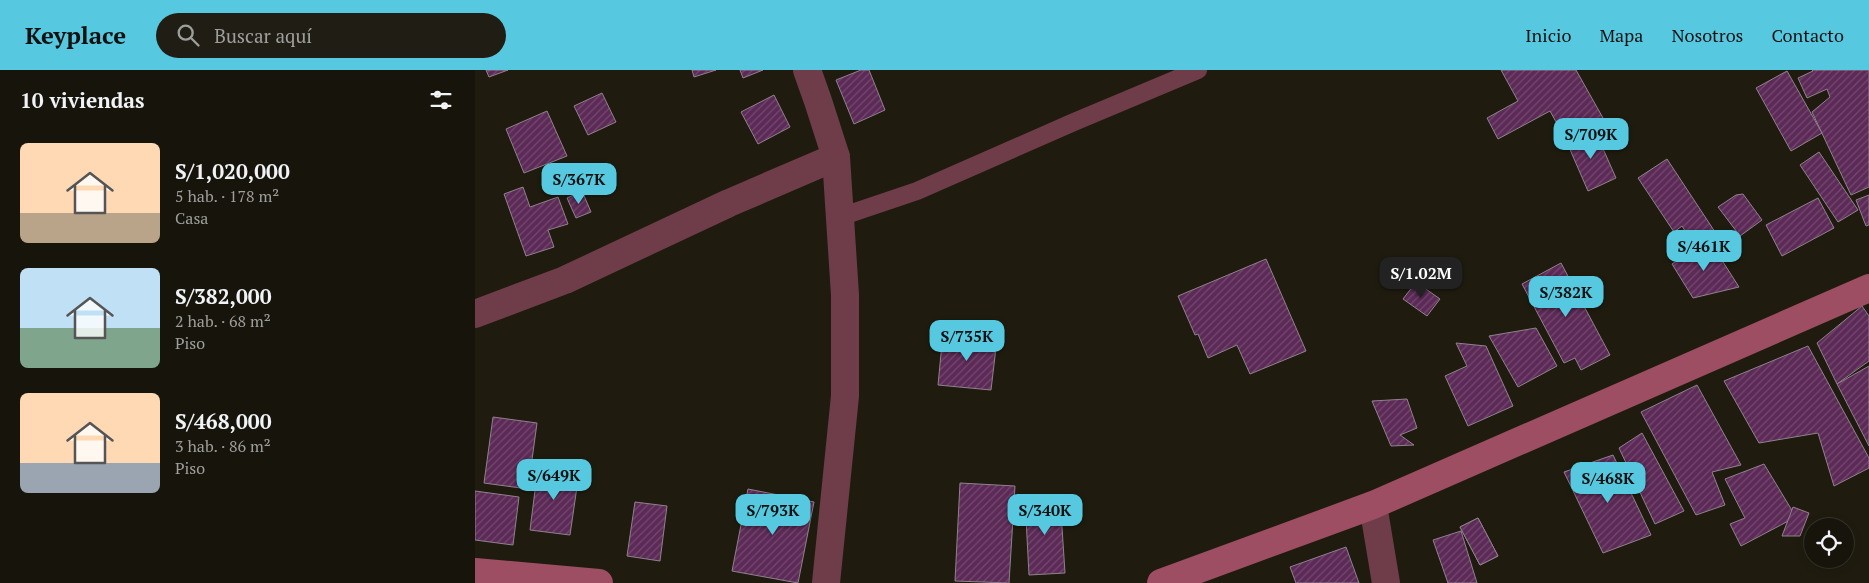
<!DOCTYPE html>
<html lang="es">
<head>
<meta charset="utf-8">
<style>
  :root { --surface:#17150b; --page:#201e14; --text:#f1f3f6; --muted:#9e9f9d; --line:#36342c; --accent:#56c9e0 }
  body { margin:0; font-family:"PT Serif",serif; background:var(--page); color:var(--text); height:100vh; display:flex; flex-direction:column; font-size:19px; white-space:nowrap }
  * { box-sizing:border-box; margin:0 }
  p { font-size:16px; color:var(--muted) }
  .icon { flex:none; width:28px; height:28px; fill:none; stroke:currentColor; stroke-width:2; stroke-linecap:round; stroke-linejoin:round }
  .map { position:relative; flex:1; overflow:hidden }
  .drawer { display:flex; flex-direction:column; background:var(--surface); width:475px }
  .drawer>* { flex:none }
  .tools { position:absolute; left:1329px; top:448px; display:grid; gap:10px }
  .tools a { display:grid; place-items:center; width:50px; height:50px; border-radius:50%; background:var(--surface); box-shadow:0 2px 8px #0003,0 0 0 1px var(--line); font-size:25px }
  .price { position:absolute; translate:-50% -42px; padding:0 11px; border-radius:10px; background:var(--accent); color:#111; font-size:16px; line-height:32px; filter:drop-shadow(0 1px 2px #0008) }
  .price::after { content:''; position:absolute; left:50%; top:30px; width:15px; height:11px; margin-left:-8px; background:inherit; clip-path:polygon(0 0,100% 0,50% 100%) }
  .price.on { background:#222; color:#fff }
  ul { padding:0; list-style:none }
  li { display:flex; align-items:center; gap:15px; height:125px; padding:0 20px }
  li span { display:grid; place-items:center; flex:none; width:140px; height:100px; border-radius:8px; color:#555 }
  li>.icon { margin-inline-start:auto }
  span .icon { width:60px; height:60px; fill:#fffc; stroke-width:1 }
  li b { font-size:21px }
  h2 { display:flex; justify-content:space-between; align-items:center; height:60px; padding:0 20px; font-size:21px }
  header { display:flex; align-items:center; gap:30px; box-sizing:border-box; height:70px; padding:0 25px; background:var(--accent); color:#111 }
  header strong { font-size:24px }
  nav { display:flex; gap:28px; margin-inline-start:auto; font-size:18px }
  .search { width:350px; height:45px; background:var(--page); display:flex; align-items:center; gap:12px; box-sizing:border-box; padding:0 18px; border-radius:28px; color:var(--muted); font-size:19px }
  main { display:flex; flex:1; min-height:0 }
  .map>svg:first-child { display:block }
</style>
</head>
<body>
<header>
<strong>Keyplace</strong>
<div class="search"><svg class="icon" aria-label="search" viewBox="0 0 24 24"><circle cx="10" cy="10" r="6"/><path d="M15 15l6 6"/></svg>Buscar aquí</div>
<nav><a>Inicio</a><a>Mapa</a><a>Nosotros</a><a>Contacto</a></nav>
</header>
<main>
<section class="drawer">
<h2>10 viviendas<svg class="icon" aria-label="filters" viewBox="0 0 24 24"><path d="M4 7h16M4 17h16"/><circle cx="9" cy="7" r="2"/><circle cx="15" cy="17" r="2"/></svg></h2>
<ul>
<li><span style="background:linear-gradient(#ffd9b3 70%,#b9a48a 0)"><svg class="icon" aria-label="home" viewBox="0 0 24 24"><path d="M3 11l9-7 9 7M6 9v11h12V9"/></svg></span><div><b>S/1,020,000</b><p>5 hab. · 178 m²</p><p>Casa</p></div></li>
<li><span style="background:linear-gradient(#bfe0f5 60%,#7fa58c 0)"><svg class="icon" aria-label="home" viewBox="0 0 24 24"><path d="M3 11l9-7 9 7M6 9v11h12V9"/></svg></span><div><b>S/382,000</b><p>2 hab. · 68 m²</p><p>Piso</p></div></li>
<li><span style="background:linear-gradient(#ffd9b3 70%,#9aa5b1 0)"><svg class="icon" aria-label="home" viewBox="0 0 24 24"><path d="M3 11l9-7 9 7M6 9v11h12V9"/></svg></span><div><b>S/468,000</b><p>3 hab. · 86 m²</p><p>Piso</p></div></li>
</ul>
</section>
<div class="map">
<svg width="1394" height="513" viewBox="0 0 1394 513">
  <defs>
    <pattern id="building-hatch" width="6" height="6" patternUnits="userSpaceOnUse" patternTransform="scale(1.25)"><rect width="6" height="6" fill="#5c2a57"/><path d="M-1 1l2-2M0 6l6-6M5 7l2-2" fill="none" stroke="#74496f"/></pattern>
  </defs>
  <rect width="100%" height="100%" fill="#1f1c0f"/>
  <g fill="url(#building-hatch)" stroke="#8f828d">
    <path d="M11 0H33L14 7Z"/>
    <path d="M217 0H241L219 7Z"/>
    <path d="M265 0H288L268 8Z"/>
    <path d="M386 0H394L410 40 379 54 361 10Z"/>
    <path d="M1026 0H1101L1128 48 1090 68 1075 41 1023 69 1012 48 1043 31Z"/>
    <path d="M1337 0H1394V117L1376 125 1337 42 1355 27 1352 19 1332 28 1323 8 1338 1Z"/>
    <path d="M1312 1 1347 63 1316 81 1281 18Z"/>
    <path d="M127 23 141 52 113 65 99 36Z"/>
    <path d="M299 25 315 57 283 74 266 42Z"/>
    <path d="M72 41 92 86 49 103 31 59Z"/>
    <path d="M1121 63 1141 108 1113 121 1090 68Z"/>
    <path d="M1344 82 1383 140 1363 152 1325 95Z"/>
    <path d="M1192 89 1242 165 1221 178 1207 156 1199 162 1163 108Z"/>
    <path d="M48 117 55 137 83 127 93 154 73 160 79 177 51 186 29 124Z"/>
    <path d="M107 121 116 142 101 148 92 128Z"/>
    <path d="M1268 124 1287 150 1265 166 1243 137 1261 125Z"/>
    <path d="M1394 125V155L1391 156 1381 130Z"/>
    <path d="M1343 128 1359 158 1307 186 1291 155Z"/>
    <path d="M1234 170 1264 217 1218 228 1197 194Z"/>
    <path d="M791 189 831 281 775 304 762 275 733 288 723 264 720 265 703 226Z"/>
    <path d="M1086 193 1135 285 1106 300 1100 288 1089 293 1047 214Z"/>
    <path d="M941 212 965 229 952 246 928 229Z"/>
    <path d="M1387 236 1394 246V291L1362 314 1342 273Z"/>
    <path d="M1061 258 1082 296 1043 317 1014 266Z"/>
    <path d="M468 263 522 269 516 320 463 315Z"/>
    <path d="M981 273 1011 276 1038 336 993 356 970 306 992 296Z"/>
    <path d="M1333 276 1394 388V398L1359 416 1343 363 1284 373 1249 311Z"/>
    <path d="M1394 296V376L1362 314Z"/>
    <path d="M1222 315 1266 395 1237 402 1250 435 1221 445 1166 342Z"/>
    <path d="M932 329 942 358 925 365 939 375 916 376 897 331Z"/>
    <path d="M18 347 62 353 53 419 9 413Z"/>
    <path d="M1167 363 1209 441 1180 454 1144 378Z"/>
    <path d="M1138 385 1176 465 1128 483 1089 402Z"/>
    <path d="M1289 394 1321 447 1266 476 1255 454 1270 448 1250 409Z"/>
    <path d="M63 397 104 403 95 465 55 460Z"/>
    <path d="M485 413 540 416 534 513 480 511Z"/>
    <path d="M273 419 339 432 323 513 257 501Z"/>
    <path d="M0 421 44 427 38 475 0 470Z"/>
    <path d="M585 427 590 503 554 505 550 429Z"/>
    <path d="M160 432 192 436 185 491 152 486Z"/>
    <path d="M1318 437 1334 443 1325 466H1307Z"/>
    <path d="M1003 448 1023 486 1005 495 985 457Z"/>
    <path d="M1003 448 1023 486 1005 495 985 457Z"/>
    <path d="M986 461 1002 513H973L958 470Z"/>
    <path d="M871 477 884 513H821L815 497Z"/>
  </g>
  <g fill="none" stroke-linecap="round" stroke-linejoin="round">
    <path stroke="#6f3d49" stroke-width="18" d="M365 147 442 121 599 52 723 0"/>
    <g stroke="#6f3d49" stroke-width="28">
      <path d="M332 0 343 31 361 87 370 225V326L351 513"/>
      <path d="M0 244 90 210 254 133 361 87"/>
      <path d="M898 435 911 513"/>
    </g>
    <g stroke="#9d4e63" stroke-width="28">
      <path d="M0 502 124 513"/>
      <path d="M686 513 898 435 1394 218"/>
    </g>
  </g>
</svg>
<div class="tools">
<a><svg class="icon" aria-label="locate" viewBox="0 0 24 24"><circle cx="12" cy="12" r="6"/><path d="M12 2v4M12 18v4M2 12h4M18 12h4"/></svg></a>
</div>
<b class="price" style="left:1116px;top:90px">S/709K</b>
<b class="price" style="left:104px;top:135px">S/367K</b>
<b class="price" style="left:1229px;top:202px">S/461K</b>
<b class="price on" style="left:946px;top:229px">S/1.02M</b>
<b class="price" style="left:1091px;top:248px">S/382K</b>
<b class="price" style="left:492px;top:292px">S/735K</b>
<b class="price" style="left:79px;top:431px">S/649K</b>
<b class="price" style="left:1133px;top:434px">S/468K</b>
<b class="price" style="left:298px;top:466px">S/793K</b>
<b class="price" style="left:570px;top:466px">S/340K</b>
</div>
</main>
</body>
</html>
